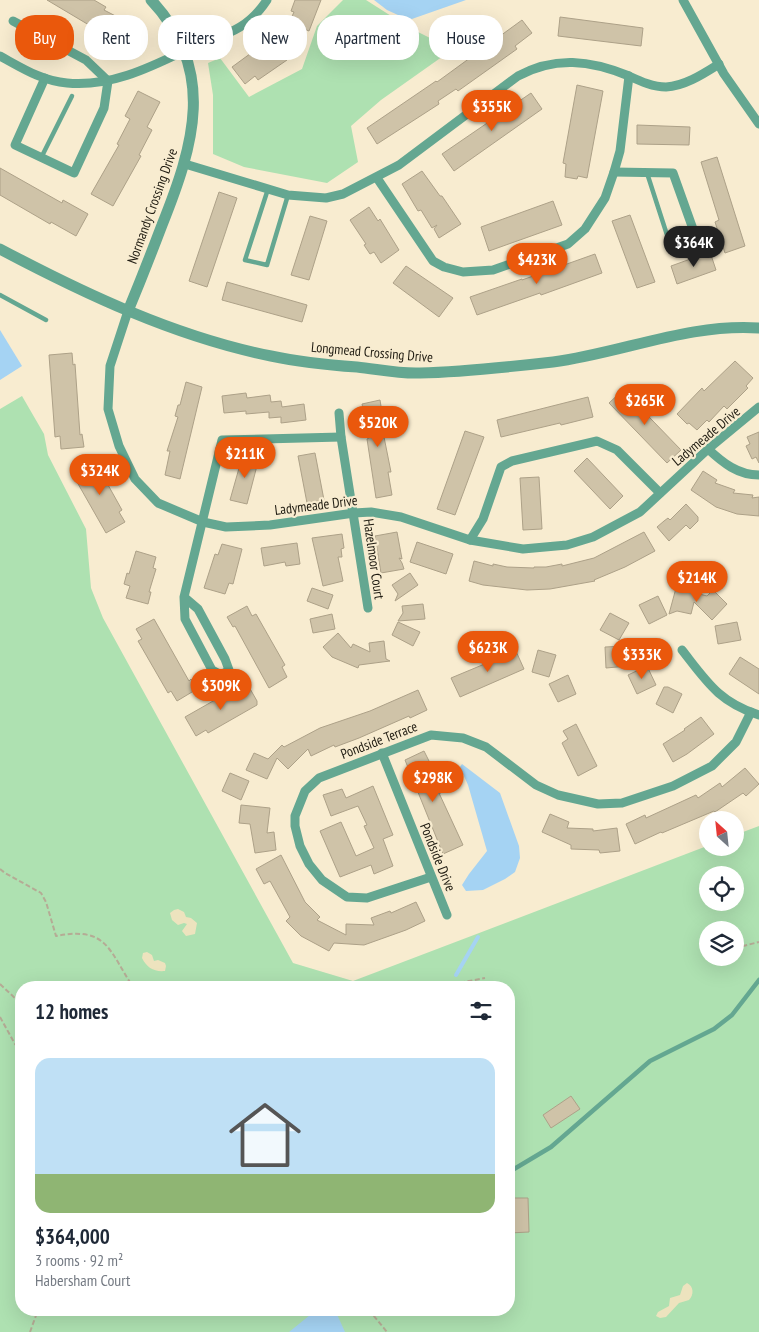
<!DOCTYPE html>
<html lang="en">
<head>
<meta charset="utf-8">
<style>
  :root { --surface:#fff; --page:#f6f6f7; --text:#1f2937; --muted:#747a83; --line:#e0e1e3; --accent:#ea580c }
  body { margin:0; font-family:"PT Sans Narrow",sans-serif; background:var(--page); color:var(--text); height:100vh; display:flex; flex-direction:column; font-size:19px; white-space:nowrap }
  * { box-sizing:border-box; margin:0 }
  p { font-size:16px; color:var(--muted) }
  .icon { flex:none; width:28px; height:28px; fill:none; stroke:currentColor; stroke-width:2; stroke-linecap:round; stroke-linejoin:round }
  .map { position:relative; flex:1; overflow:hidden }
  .side { position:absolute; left:15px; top:981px; width:500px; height:335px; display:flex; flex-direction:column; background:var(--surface); border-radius:20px; box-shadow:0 5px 20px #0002 }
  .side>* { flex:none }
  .top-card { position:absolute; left:15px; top:15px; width:500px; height:45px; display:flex; gap:10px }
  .needle { width:32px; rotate:333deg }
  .fabs { position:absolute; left:699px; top:811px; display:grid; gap:10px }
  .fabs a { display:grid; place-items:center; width:45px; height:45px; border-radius:50%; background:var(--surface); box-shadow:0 5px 20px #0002; font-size:25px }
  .price { position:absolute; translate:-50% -42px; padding:0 11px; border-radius:18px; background:var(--accent); color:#fff; font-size:16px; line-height:32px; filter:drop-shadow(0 1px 2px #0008) }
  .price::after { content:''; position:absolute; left:50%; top:30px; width:15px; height:11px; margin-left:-8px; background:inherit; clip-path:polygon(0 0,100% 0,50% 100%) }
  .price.on { background:#222; color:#fff }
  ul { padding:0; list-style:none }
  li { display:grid; align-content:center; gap:10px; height:265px; padding:0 20px }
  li+li { border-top:1px solid var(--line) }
  li span { display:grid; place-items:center; height:155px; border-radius:15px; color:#555 }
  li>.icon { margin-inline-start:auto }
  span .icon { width:90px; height:90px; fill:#fffc; stroke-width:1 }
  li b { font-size:21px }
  h2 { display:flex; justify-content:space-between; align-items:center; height:60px; padding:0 20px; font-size:21px }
  .pill { padding:0 18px; border-radius:20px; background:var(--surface); box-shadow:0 5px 20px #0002; font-size:18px; line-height:45px }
  .pill.on { background:var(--accent); color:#fff }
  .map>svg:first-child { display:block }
</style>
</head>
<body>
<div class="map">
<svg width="759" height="1332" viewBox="0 0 759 1332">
  <rect width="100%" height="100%" fill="#f8ecd0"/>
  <g fill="#aee1b1" fill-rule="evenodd">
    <path d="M343 0H366L410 28 432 39 463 42 381 100 351 126 358 162 327 183 244 167 213 154V95L208 63 220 58 249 97 302 69 317 26Z"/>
    <path d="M22 396 44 434 48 455 86 529 91 588 103 618 293 963 353 981 707 846 708 848H735V835L759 826V1332H0V409ZM708 875H735V902H708ZM708 930H735V958H708ZM21 988H509V1310H21Z"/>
  </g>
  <g fill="#ede3be">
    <path d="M178 909 184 912 186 917 191 918 197 923 195 934 186 936 182 931 187 924 184 923 178 925 172 920 170 913 174 910Z"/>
    <path d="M147 952 152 955 154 961 158 960 165 963 166 966 165 971C154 972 147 968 142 958L143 953Z"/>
    <path d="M687 1283C694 1286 694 1295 689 1300L679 1303 666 1317 660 1318 656 1316 658 1312 669 1306 670 1298 680 1295 683 1286Z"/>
  </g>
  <g fill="#a5d3f3">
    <path d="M374 0H466L409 20 387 10Z"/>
    <path d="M0 330 22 366 0 380Z"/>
    <path d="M462 764 500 793 519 846 520 858 515 872 505 879 483 890 466 891 462 885 469 874 487 851 468 785 460 767Z"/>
    <path d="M327 1310H335L345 1332H289L310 1315Z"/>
  </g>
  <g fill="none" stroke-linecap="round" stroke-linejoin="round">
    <path stroke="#a5d3f3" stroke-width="4" d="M456 975 478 937"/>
  </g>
  <g fill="#cfc3a8" stroke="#ada188">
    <path d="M47 0H94L106 7 104 10 129 23 117 45 92 31 94 28Z"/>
    <path d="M295 0H321L309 31 289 23 294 12 291 11Z"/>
    <path d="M560 17 643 28 641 46 558 36Z"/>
    <path d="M522 20 532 33 515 46 517 49 458 91 456 89 438 101 439 104 377 144 367 128 436 81 437 82Z"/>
    <path d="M280 32 293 49 283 56 287 60 258 80 255 76 245 84 232 67Z"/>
    <path d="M577 85 603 91 587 178 578 176 577 179 565 177 566 164 563 163Z"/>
    <path d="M138 91 160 102 147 127 152 130 139 155 141 156 113 206 91 194 119 145 117 144 130 119 125 116Z"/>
    <path d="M531 93 542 109 454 171 442 154Z"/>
    <path d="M637 125 690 127 689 145 637 144Z"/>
    <path d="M717 157 745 246 725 253 715 222 719 220 701 162Z"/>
    <path d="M0 168 62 203 63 200 88 214 76 236 51 222 50 224 0 195Z"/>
    <path d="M422 171 440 196H442L461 224 439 238 434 229 437 225 432 228 421 210 418 211 402 184Z"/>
    <path d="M219 192 237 198 207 287 189 281Z"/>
    <path d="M553 201 562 225 489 251 481 227Z"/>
    <path d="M369 207 378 221 380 219 399 250 381 263 374 252 370 254 364 245 366 244 350 220Z"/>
    <path d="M630 215 655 282 637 288 612 221Z"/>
    <path d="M310 216 327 221 309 280 291 275Z"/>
    <path d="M710 252 716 270 677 284 671 266Z"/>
    <path d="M595 254 602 273 541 295 540 293 477 315 470 297 522 279V280Z"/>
    <path d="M406 266 453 298 439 317 393 283Z"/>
    <path d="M227 282 307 305 302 322 222 300Z"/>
    <path d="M72 353 73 365 75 364 80 435 82 434 84 447 61 449 60 436 55 437 49 355Z"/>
    <path d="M735 361 753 378 746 386 748 388 727 409 724 406 709 422 707 420 697 430 689 423 687 424 677 414 702 388 704 391Z"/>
    <path d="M186 382 202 387 180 479 165 475 170 451H167L178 417 175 416 178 405H180Z"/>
    <path d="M623 390 681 450 667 463 609 403Z"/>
    <path d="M246 393 247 398 270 395 271 402 281 401 282 407 304 404 306 420 281 423V417L269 418V412L246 414V411L224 413 222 396Z"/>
    <path d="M588 397 593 417 561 425 560 423 501 437 497 420Z"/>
    <path d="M380 400 386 437H384L391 472H388L392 495 376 498 367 439 369 438 362 404Z"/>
    <path d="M465 431 484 437 455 515 437 509Z"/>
    <path d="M759 432V463L756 457 752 459 746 446 750 444 747 437Z"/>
    <path d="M315 453 324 500 307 503 298 456Z"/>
    <path d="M243 454 259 458 247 504 230 500Z"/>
    <path d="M93 458 122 510 119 512 125 522 106 533 77 482 81 480 75 469Z"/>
    <path d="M587 458 623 496 610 509 574 471Z"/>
    <path d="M703 471 717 480 715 483 735 490 733 493 753 495 752 498 759 497V516L737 514 716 507 691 490Z"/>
    <path d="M539 477 542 529 523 530 520 478Z"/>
    <path d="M686 504 698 517V521L690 529 686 525 669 541 657 527 664 521 668 518 670 520Z"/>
    <path d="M397 532 402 559 399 558 402 563 404 569 381 573 375 536Z"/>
    <path d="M644 532 655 551 625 567 594 580 595 581 550 589 527 590 483 585 469 581 474 561 493 566V564L507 567 534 568V567H546L562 564V566L594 558Z"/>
    <path d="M342 534 344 548 341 549 342 557H338L343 581 323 586 312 538Z"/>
    <path d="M417 542 453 554 446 574 410 562Z"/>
    <path d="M297 543 300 564 286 566 285 562 264 566 261 548Z"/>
    <path d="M222 544 242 549 233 584 229 583 225 594 204 588 215 554 218 555Z"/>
    <path d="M136 551 156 557 153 568 156 569 149 592H151L148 604 126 598 130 586 124 584 127 573 129 574Z"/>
    <path d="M410 573 418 585 395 601 398 594 392 585Z"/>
    <path d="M312 588 333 595 328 609 307 601Z"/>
    <path d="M676 588 707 596 713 590 727 604 712 620 694 602 691 614 677 611 669 614Z"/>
    <path d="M658 596 667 615 649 624 639 605Z"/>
    <path d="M423 604 425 619 398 621 403 613 402 606Z"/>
    <path d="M247 606 252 616 256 614 285 665 282 667 287 677 269 688 235 626 233 627 227 617Z"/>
    <path d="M610 613 629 623 619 640 600 630Z"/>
    <path d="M332 614 335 629 313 633 310 619Z"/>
    <path d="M154 619 189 681 191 679 197 689 177 701 171 691 168 693 138 641 142 639 136 629Z"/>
    <path d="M398 622 420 632 413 646 392 635Z"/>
    <path d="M737 622 741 640 718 644 715 626Z"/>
    <path d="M338 633 351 648 353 644 370 652 369 643 384 641 386 659 390 661 359 665 358 668 332 657 323 647Z"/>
    <path d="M626 646 628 666 606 668 605 647Z"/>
    <path d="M515 649 524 669 460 697 451 678 499 658 498 656Z"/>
    <path d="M538 650 556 655 549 677 532 672Z"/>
    <path d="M740 657 759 669V694L729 674Z"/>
    <path d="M647 666 656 685 637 694 628 675Z"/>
    <path d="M568 675 576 694 558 702 549 684Z"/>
    <path d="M249 687 257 701V705L208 733 206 730 196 736 185 717 236 688 238 693Z"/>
    <path d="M664 687H668L682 694 673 713 656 704Z"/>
    <path d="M418 690 427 710 410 718 409 716 359 738 335 747 334 745 311 756 308 749 288 769 277 758 267 779 246 770 254 753 268 759 282 745 284 747 320 728 370 711Z"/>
    <path d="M701 717 714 734 687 754 673 762 663 744 685 730 684 729Z"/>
    <path d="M576 724 597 766 578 776 562 743 568 739 563 731Z"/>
    <path d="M424 751 433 769 430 770 441 793H439L463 845 443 854 405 760Z"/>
    <path d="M745 768 759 784 746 796 743 793 715 812 714 811 662 833 661 832 635 844 626 824 645 815 646 818 696 795 698 798 720 783 722 787Z"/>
    <path d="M230 773 249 781 241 800 222 791Z"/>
    <path d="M373 786 393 835 383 839 393 866 374 874 371 865 340 877 320 831 341 822 356 856 374 848 364 826 367 825 358 806 331 816 323 795 342 789 346 798Z"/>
    <path d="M241 805 270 808 267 833 274 832 276 850 255 853 250 824 239 823Z"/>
    <path d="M550 814 569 822 567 828 593 829V831L617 828 620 851 600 853 599 850 571 849V845L542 832Z"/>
    <path d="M281 855 305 902 320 917 317 920 346 935V924L374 925 371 918 390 911 391 913 416 902 425 921 406 930 364 945 334 943 329 951 301 936 286 921 290 917 270 881 264 884 256 869Z"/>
    <path d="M571 1096 580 1109 551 1128 543 1115Z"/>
    <path d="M509 1198H528L529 1232 509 1233Z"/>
  </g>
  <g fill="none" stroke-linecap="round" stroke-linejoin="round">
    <g stroke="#b5ab95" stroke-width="2" stroke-dasharray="5 2.5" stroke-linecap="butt">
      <path d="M0 869 5 873 41 893 46 902 56 936C108 926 109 951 133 987L138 988"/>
      <path d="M735 948 759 942"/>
      <path d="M0 984 18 1001"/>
      <path d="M446 988 464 982 485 978"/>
      <path d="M0 1017 15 1044 21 1051"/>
      <path d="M369 1310 387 1332"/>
      <path d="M30 1332 38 1310"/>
    </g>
    <g stroke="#64a791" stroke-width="4.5">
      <path d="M41 158 72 96"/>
      <path d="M647 173 668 238 693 229"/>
      <path d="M268 189 245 260 267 265 288 195"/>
      <path d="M0 295 46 320"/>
      <path d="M509 1172 551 1147 650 1061 714 1029 732 1015 759 980"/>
    </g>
    <g stroke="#64a791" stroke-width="9">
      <path d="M683 0 724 74 759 124"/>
      <path d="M13 21 86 60 108 81 104 108 74 173 15 145 45 78"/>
      <path d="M0 56C22 68 42 81 67 83 109 87 147 69 184 51 218 35 244 35 267 0"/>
      <path d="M185 164 288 195 326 198 343 194 399 165 518 76C555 56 590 60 629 76 640 81 653 87 666 87 685 86 703 74 719 64"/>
      <path d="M614 172 673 173 693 229"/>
      <path d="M377 178 433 261 444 267 463 272 493 270 568 244 585 229 605 198 614 172 620 151 629 76"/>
      <path d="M128 311 110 366 108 409 119 446 135 479 158 503 203 522 226 527 270 525 354 513 371 512 401 517 470 540 523 549 567 545 593 537 640 512 708 449 759 407"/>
      <path d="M339 413 341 437 368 608"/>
      <path d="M708 449C723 463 738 475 759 475"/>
      <path d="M470 540 483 519 501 467 512 461 597 441 617 450 660 493"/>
      <path d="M184 597 198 609 225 659 229 670 221 675 212 670 185 619 184 597 222 440 341 437"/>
      <path d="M682 650C707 682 719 702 759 715"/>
      <path d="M382 753 447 915"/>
      <path d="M431 877 367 898 347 897 322 880 309 864 300 846 295 826V816L305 791 319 778 431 735 463 738 486 747 536 785 558 795 598 804 622 803 673 786 712 766 736 742 751 712"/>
    </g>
    <g stroke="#64a791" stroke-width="11">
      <path d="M0 249C85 294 176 337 271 356 299 362 328 365 357 367 377 369 399 374 420 373 464 372 509 367 553 362 622 353 689 323 759 328"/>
      <path d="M128 311C140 282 151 254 162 225 194 145 217 70 151 0"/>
    </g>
  </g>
  <g text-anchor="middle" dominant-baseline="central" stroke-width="4.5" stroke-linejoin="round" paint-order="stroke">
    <g font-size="14" fill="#1e1a10" stroke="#f8ecd0">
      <text transform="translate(152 206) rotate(-70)">Normandy Crossing Drive</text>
      <text transform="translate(372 352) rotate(5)">Longmead Crossing Drive</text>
      <text transform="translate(706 436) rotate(-40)">Ladymeade Drive</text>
      <text transform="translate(316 505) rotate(-7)">Ladymeade Drive</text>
      <text transform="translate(374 559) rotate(82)">Hazelmoor Court</text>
      <text transform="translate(379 740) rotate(-21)">Pondside Terrace</text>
      <text transform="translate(438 857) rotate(68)">Pondside Drive</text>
    </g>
  </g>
</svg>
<div class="fabs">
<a><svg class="needle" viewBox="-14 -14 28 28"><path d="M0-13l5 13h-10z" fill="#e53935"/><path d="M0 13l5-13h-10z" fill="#747a83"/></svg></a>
<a><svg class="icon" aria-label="locate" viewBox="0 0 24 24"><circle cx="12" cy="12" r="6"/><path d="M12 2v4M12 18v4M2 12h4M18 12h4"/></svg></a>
<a><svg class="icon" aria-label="layers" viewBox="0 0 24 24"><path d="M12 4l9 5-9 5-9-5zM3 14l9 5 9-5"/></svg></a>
</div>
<b class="price" style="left:492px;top:132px">$355K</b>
<b class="price on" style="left:694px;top:268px">$364K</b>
<b class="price" style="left:537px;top:285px">$423K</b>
<b class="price" style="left:645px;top:426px">$265K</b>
<b class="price" style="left:378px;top:448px">$520K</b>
<b class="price" style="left:245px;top:479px">$211K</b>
<b class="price" style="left:100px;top:496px">$324K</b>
<b class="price" style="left:697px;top:603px">$214K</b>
<b class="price" style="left:488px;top:673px">$623K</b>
<b class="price" style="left:642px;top:680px">$333K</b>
<b class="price" style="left:221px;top:711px">$309K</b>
<b class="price" style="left:433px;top:803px">$298K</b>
<div class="top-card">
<a class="pill on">Buy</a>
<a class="pill">Rent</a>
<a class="pill">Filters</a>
<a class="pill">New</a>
<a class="pill">Apartment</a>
<a class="pill">House</a>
</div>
<section class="side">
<h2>12 homes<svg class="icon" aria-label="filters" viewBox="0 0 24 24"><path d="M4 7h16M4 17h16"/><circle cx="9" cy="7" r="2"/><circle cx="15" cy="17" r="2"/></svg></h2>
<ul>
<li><span style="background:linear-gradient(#bfe0f5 75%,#8fb573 0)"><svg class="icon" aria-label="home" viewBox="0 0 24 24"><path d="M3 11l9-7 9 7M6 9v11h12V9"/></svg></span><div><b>$364,000</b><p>3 rooms · 92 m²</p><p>Habersham Court</p></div></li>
</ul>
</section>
</div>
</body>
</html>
